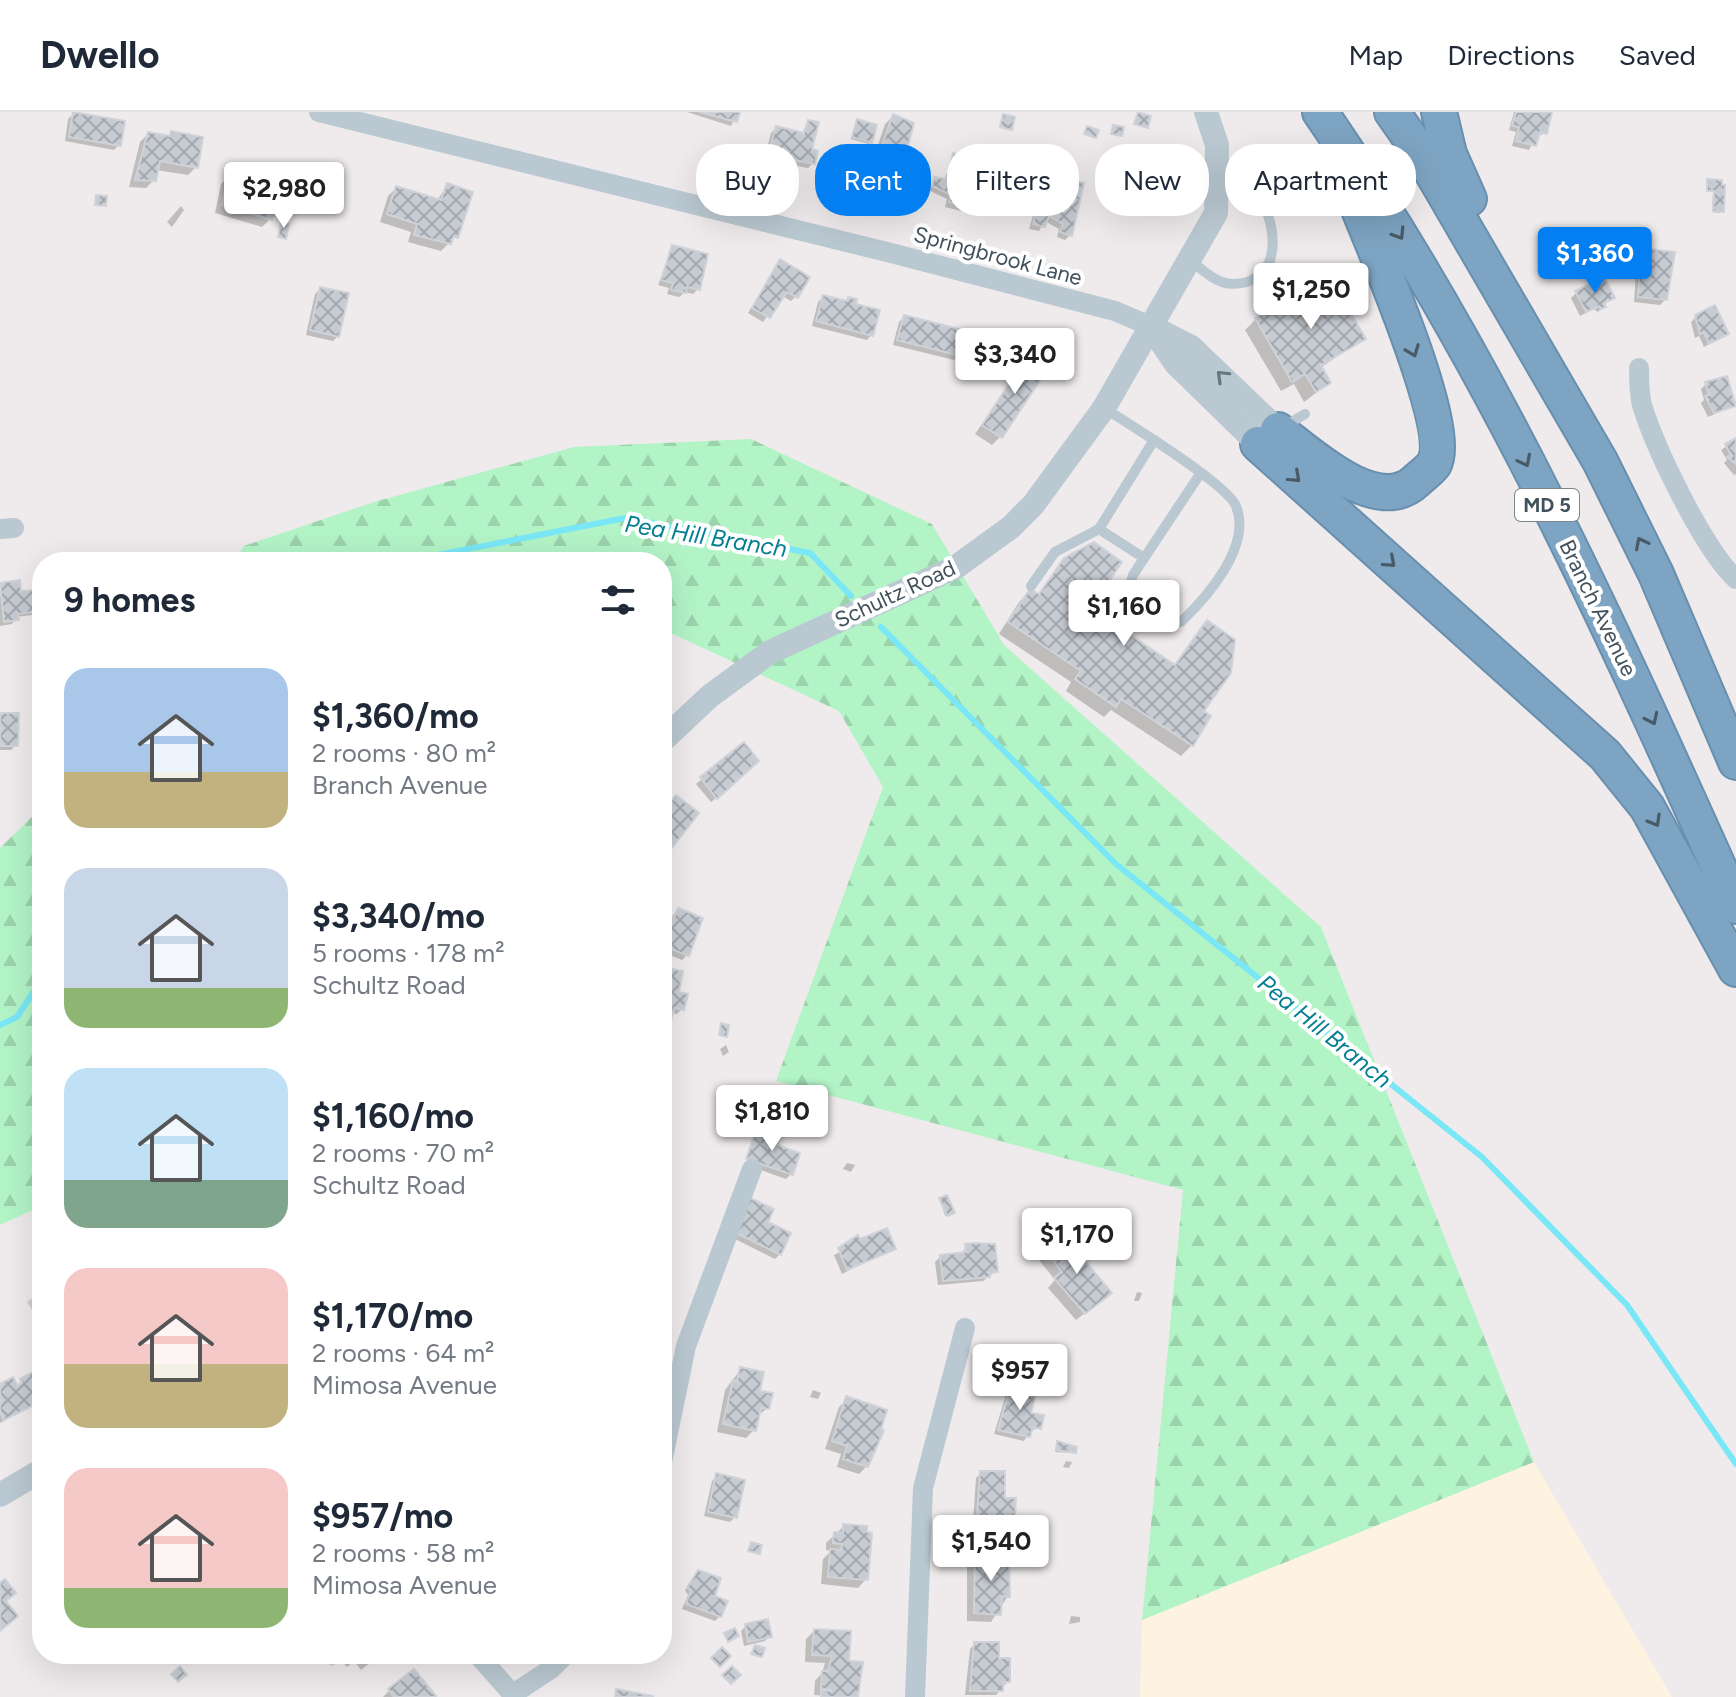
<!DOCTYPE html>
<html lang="en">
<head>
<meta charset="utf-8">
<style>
  :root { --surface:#fff; --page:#f6f6f7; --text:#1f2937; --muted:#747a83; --line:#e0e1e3; --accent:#037ff2 }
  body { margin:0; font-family:Figtree,sans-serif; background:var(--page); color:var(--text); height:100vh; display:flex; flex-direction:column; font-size:30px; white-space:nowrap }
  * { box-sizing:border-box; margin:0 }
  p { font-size:26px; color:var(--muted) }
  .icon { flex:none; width:44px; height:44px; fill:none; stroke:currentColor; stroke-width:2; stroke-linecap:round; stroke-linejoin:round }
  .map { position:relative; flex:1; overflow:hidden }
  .sheet { position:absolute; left:32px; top:440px; width:640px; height:1112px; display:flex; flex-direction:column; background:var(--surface); border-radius:32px; box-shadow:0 8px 32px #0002 }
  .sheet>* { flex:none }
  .guide { position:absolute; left:696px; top:32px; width:760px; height:72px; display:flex; gap:16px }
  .price { position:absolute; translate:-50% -68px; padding:0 18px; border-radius:8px; background:#fff; color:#222; font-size:26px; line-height:52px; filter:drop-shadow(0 2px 4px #0008) }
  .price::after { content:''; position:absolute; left:50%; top:48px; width:24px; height:18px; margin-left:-12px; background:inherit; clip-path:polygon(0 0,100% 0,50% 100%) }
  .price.active { background:var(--accent); color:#fff }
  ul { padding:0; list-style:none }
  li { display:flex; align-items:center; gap:24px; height:200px; padding:0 32px }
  li span { display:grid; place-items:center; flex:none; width:224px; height:160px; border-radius:24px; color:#555 }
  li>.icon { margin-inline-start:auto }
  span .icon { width:96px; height:96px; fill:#fffc; stroke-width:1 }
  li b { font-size:34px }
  h2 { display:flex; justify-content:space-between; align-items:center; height:96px; padding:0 32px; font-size:34px }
  .chip { padding:0 28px; border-radius:32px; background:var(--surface); box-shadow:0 8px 32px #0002; font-size:28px; line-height:72px }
  .chip.active { background:var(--accent); color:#fff }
  header { display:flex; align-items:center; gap:48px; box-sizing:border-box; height:112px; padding:0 40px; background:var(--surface); border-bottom:2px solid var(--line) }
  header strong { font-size:38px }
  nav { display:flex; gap:44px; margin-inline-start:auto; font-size:28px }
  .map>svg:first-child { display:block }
</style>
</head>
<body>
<header>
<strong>Dwello</strong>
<nav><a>Map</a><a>Directions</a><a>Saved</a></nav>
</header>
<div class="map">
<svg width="1736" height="1585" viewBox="0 0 1736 1585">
  <defs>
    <pattern id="forest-firs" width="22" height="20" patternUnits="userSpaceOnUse" patternTransform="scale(2)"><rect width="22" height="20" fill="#b3f4c7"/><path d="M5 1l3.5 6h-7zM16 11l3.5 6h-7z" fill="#9bd3ad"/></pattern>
    <pattern id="building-cross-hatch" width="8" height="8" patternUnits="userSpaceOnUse" patternTransform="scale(2)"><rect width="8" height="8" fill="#c7ccd2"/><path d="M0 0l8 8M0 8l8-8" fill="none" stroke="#a3a8ae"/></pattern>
  </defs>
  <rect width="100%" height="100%" fill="#efebec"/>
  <path fill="#fef3e1" d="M1534 1350 1672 1585H1140L1142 1508Z"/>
  <g fill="url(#forest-firs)">
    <path d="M751 327 932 412 1004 533 1321 815 1534 1350 1142 1508 1183 1078 776 969 883 675 839 599 662 517V450H234L244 434 374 390 574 335Z"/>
    <path d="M42 695V1094L0 1113V736Z"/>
  </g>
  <g fill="#0003">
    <path d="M687 0H738L731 14Z"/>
    <path d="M1514 0H1550L1545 21 1536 25 1529 38 1512 34 1516 20 1509 18Z"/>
    <path d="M74 2 119 33 114 38 65 29 68 7Z"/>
    <path d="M893 4 895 74 887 82 880 80 875 85 858 80 866 54 874 45 885 12Z"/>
    <path d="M808 10 813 51 808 56 764 48 771 21 776 16 801 23Z"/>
    <path d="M856 11 871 30 869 32 851 27Z"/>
    <path d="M172 21 196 55 188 63 156 58 154 68 146 76 129 75 140 30 148 22 168 25Z"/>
    <path d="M954 44 967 75 987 91 982 96 975 95 969 101 945 95 947 87 928 78 935 67 944 68Z"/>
    <path d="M1001 46 1012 70 1007 75 991 71Z"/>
    <path d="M229 64 279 99 262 115 215 101 221 72Z"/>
    <path d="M1066 68 1070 123 1065 128 1057 125 1059 117 1045 109 1039 119 1029 117 1040 80 1044 76 1058 84Z"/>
    <path d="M1708 69 1720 70V101L1712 100 1713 80H1706Z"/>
    <path d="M447 73 456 124 441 139 408 130 411 120 380 110 388 84 396 76 437 89Z"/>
    <path d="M181 94 184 98 172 115 167 110Z"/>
    <path d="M673 135 698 177 693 182 685 180 679 185 667 182 669 176 658 173Z"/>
    <path d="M1642 138 1665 188 1660 193 1634 190 1637 143Z"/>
    <path d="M776 155 796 184 791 189 782 184 763 210 748 201Z"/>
    <path d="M1327 166 1363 227 1320 256 1329 271 1304 290 1294 272 1281 279 1245 218 1256 207Z"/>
    <path d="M320 177 338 224 333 229 306 223 315 182Z"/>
    <path d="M1576 181 1612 185 1598 200 1594 197 1580 204 1571 186Z"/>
    <path d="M823 185 845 190 848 187 872 222 867 228 812 214 818 190Z"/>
    <path d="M904 205 959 243 954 248 893 233 899 210Z"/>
    <path d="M1696 205 1727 222 1704 235 1699 224 1695 226 1691 210Z"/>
    <path d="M1028 246 1000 325 992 333 975 322Z"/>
    <path d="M1706 272 1735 293 1708 305 1701 291 1704 288 1701 277Z"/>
    <path d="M1736 328V362L1734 363 1724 351 1727 348 1721 338Z"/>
    <path d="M1065 448 1088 496 1173 554 1207 511 1201 600 1192 633 1181 644 1111 598 1104 605 1066 579 1071 570 999 522 1019 490 1030 479 1037 484Z"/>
    <path d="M18 471 20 481 37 498 32 503 16 505 12 512 0 514V473Z"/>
    <path d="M0 603 16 633 11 638H0Z"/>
    <path d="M743 633 742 664 711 690 696 672Z"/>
    <path d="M671 691 696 701 662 745V702Z"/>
    <path d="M678 798 687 843 682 848 662 840 673 803Z"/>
    <path d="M662 857 682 897 677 902 671 901 665 913Z"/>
    <path d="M726 933 729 940 723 944 720 937Z"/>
    <path d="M756 1020 775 1035 791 1062 786 1067 746 1053Z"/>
    <path d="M847 1051 855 1053 851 1060 843 1057Z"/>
    <path d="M940 1088 950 1102 945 1104Z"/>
    <path d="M1112 1101 1115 1105 1108 1111 1105 1107Z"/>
    <path d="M765 1111 780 1142 775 1147 731 1125Z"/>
    <path d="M859 1130 893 1136 842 1162 834 1143Z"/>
    <path d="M966 1134 996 1159 983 1169 938 1173 935 1150 940 1145 962 1142Z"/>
    <path d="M1047 1140 1102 1188 1076 1208 1048 1176 1055 1168 1039 1148Z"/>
    <path d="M1137 1180 1142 1181 1139 1189H1134Z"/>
    <path d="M741 1257 768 1296 757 1304 754 1318 746 1326 717 1320 725 1278Z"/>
    <path d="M32 1263 42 1287 0 1311V1274H16Z"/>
    <path d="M1012 1274 1039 1316 1030 1319 1024 1329 994 1322 1007 1279Z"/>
    <path d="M813 1278 821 1281 818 1287 810 1285Z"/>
    <path d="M847 1287 867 1354 859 1362 837 1355 841 1342 825 1337 839 1295Z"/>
    <path d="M1058 1332 1074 1341 1055 1340Z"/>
    <path d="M1066 1349 1072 1350 1069 1356 1063 1355Z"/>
    <path d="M981 1361 1013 1405 1008 1410H973L976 1366Z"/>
    <path d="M717 1364 735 1405 730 1410 704 1404 712 1369Z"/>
    <path d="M844 1414 866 1467 858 1476 821 1472 823 1447 831 1439 826 1438V1431Z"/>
    <path d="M975 1444 1008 1484 991 1510 967 1509V1452Z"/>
    <path d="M699 1460 720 1504 715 1509 682 1497 688 1483 685 1478Z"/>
    <path d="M1071 1504 1080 1505V1510L1069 1512Z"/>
    <path d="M746 1514 770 1524 765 1529 744 1534 741 1519Z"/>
    <path d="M814 1519 847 1551 857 1585 814 1583 815 1569 822 1561 825 1551 805 1550 806 1527Z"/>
    <path d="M975 1532 997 1548 1008 1569 996 1583H965L970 1537Z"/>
    <path d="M332 1542H381L361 1558 354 1549 347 1555 339 1546 330 1553 325 1548Z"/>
    <path d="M389 1579 433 1585H383Z"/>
  </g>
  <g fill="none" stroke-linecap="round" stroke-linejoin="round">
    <g stroke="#7ae7f6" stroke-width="6">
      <path d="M402 450 625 406 810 441 851 484"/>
      <path d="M881 515 1116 752 1482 1045 1627 1193 1736 1352"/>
      <path d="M0 913 17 905 42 867"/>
    </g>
  </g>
  <g fill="url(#building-cross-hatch)" stroke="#cfd3d9" stroke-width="2">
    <path d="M73 0 125 9 121 34 69 25Z"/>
    <path d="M699 0H740L737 10Z"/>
    <path d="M1138 0 1151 4 1148 16 1134 12Z"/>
    <path d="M1516 0H1552L1547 22 1540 20 1536 34 1516 29 1519 15 1512 14Z"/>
    <path d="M893 2 914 11 897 75 887 72 885 78 865 72 873 43 878 45Z"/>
    <path d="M1003 2 1015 5 1012 18 1000 15Z"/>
    <path d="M857 7 877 13 872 31 852 25Z"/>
    <path d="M808 8 819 10 812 37 818 39 815 52 768 43 776 14 804 21Z"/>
    <path d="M1113 13 1124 15 1122 24 1111 22Z"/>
    <path d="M1087 14 1099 18 1096 26 1084 22Z"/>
    <path d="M171 19 203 25 198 56 160 49 156 69 135 68 148 20 170 24Z"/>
    <path d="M953 41 976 47 969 73 992 79 989 92 977 89 976 97 949 90 951 83 932 74 934 65 947 67Z"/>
    <path d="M1001 44 1020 50 1014 71 994 66Z"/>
    <path d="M228 62 287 74 281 100 274 98 272 108 222 93Z"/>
    <path d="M1065 66 1084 71 1072 124 1060 120 1063 112 1049 104 1045 115 1033 112 1044 73 1060 83Z"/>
    <path d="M1707 67 1722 68V73H1725L1724 100 1713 99 1714 79H1707Z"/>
    <path d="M447 71 473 80 458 126 454 124 451 132 414 123 417 112 387 102 396 74 441 88Z"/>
    <path d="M96 83 107 84 106 94 95 93Z"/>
    <path d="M281 110 289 112 286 127 278 125Z"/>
    <path d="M672 133 708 142 700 178 687 175 686 181 671 178 673 171 661 168Z"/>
    <path d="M1641 136 1675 140 1667 188 1638 185Z"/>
    <path d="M780 147 810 165 798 186 787 180 770 206 752 196Z"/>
    <path d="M1328 163 1366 227 1321 253 1331 271 1316 280 1305 262 1292 270 1255 206Z"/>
    <path d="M1604 165 1615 186 1604 191 1606 195 1601 197 1599 194 1586 200 1575 179Z"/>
    <path d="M320 175 349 181 339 225 310 218Z"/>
    <path d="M823 183 847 189 848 185 857 187 856 192 880 198 873 224 816 209Z"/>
    <path d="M1715 193 1729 222 1709 232 1704 220 1700 222 1695 203Z"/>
    <path d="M904 203 967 219 961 244 897 228Z"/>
    <path d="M1028 243 1048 256 1002 326 982 313Z"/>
    <path d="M1727 264 1736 294 1714 301 1705 284 1709 283 1705 270Z"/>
    <path d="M1736 326V352L1727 345 1731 343 1725 332Z"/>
    <path d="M1094 430 1122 450 1091 496 1175 553 1207 508 1235 528 1231 561 1204 599 1211 604 1193 634 1121 587 1116 595 1075 567 1081 559 1008 510 1030 477 1039 482 1064 446Z"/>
    <path d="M20 468 21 479 37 478 39 499 18 502 19 508 4 510 0 471Z"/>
    <path d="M0 601H19L18 634H0Z"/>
    <path d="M744 630 759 649 717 687 700 665Z"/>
    <path d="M676 683 699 701 664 746 662 701Z"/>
    <path d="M678 796 703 806 689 844 663 834Z"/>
    <path d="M662 855 683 859 679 880 688 882 684 898 674 896 671 909 662 907Z"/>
    <path d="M721 911 729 913 727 925 719 923Z"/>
    <path d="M810 1007 820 1015 814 1022 804 1013Z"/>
    <path d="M756 1018 780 1026 777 1033 800 1041 793 1063 746 1047Z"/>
    <path d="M947 1083 955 1101 947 1104 939 1086Z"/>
    <path d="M750 1086 774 1097 768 1110 791 1121 781 1143 734 1120Z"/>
    <path d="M887 1116 896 1137 847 1158 838 1136 858 1123 860 1127Z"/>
    <path d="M1064 1124 1112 1181 1085 1202 1054 1166 1062 1160 1045 1138Z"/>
    <path d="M974 1131 995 1132 998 1160 989 1161 990 1165 943 1169 940 1143 966 1140 965 1132Z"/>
    <path d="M38 1184 42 1199 36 1202 28 1190Z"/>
    <path d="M740 1255 764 1260 760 1279 773 1281 769 1297 761 1296 756 1319 723 1312 733 1268 737 1269Z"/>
    <path d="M33 1260 42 1289 4 1308 0 1300V1272L13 1265 17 1273 22 1271 20 1267Z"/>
    <path d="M1011 1272 1037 1278 1031 1301 1044 1303 1041 1317 1033 1315 1030 1325 998 1318Z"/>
    <path d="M846 1284 887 1298 881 1317 884 1318 868 1355 843 1347 847 1334 832 1329Z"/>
    <path d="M1057 1329 1077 1335 1076 1341 1056 1338Z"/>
    <path d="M980 1359H1005V1386H1016L1015 1406 977 1405Z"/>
    <path d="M716 1361 745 1368 737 1406 708 1400Z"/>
    <path d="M843 1412 867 1414V1420L872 1421 868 1468 828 1465 830 1437 841 1438 842 1432 833 1431 834 1420 843 1421Z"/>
    <path d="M751 1430 762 1433 760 1442 748 1439Z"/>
    <path d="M975 1442 1009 1444 1010 1485 1002 1484 1001 1503 974 1501Z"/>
    <path d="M698 1458 721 1466 715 1484 728 1489 721 1505 686 1492 691 1478 687 1476Z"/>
    <path d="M5 1467 16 1481 6 1489 18 1504 0 1519V1471Z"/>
    <path d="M768 1507 772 1525 748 1530 745 1512Z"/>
    <path d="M735 1516 739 1524 728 1530 724 1521Z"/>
    <path d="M814 1517 851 1519 849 1549 863 1550 858 1585H821V1578L832 1579 821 1576 822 1559H828L832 1544 812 1543Z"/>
    <path d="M974 1530H999V1546H1010V1570H1003V1579H970Z"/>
    <path d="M755 1533 765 1536 762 1545 751 1542Z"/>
    <path d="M722 1535 731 1544 720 1555 711 1546Z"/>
    <path d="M329 1542H343L344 1544 332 1553 326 1544Z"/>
    <path d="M351 1542H382L370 1551 363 1542 356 1548Z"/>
    <path d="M180 1554 187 1563 178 1570 171 1562Z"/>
    <path d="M732 1554 741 1563 731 1572 722 1563Z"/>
    <path d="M414 1557 436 1584 434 1585H394L388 1577Z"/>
    <path d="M616 1577 653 1584V1585H615Z"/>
  </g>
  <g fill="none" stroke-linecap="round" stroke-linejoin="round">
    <g stroke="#688fae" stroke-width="38">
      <g id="motorway">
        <path d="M1320 0C1490 246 1614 522 1736 794"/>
        <path d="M1392 0 1422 43 1600 349 1656 462 1736 650"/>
        <path d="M1439 0 1449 42 1469 87"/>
        <path d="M1278 318C1309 341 1377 406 1416 369 1421 364 1430 358 1434 352 1455 313 1363 112 1345 62"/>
        <path d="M1258 332 1605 643 1647 695 1736 857"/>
      </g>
    </g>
    <g stroke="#bac8d1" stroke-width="10">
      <path d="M1190 148C1200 156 1210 166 1222 170 1230 173 1239 172 1247 170 1281 158 1275 118 1264 93"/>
      <path d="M1104 296C1129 312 1227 372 1236 394 1252 434 1208 484 1181 510H1157L1131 492 1129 476 1133 463 1200 362"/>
      <path d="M1283 315 1305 302"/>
      <path d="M1144 446 1099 417 1154 328"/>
      <path d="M1031 474 1055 440 1099 417"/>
    </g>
    <g stroke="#bac8d1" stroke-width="20">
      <path d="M319 0 895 142 1115 199 1150 214"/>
      <path d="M1639 256C1639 268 1639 281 1642 293 1655 336 1704 438 1736 467"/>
      <path d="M0 417 14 416"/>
      <path d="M662 1350 686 1234 752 1057"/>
      <path d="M477 1542 515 1585"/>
      <path d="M513 1582 551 1557 566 1542"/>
      <path d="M915 1585 923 1376 965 1216"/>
    </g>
    <g stroke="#bac8d1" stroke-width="24">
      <path d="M1150 214 1191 235 1278 318"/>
      <path d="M1152 216 1176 252 1258 332"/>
      <path d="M662 629 710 584 770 540 956 455 1011 415 1033 393 1104 296 1216 101 1217 33 1206 0"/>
      <path d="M0 1383 42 1358"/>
    </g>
    <use href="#motorway" stroke="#7da4c2" stroke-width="34"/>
  </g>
  <defs><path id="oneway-chevron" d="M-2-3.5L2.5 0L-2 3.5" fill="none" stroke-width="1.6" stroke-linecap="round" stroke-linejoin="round" transform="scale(2)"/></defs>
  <g stroke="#485a66">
    <use href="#oneway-chevron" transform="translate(1399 122) rotate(58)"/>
    <use href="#oneway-chevron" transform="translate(1413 239) rotate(69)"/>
    <use href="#oneway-chevron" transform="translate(1525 349) rotate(63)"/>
    <use href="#oneway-chevron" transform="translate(1295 365) rotate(42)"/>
    <use href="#oneway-chevron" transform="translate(1641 431) rotate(-117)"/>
    <use href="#oneway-chevron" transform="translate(1390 450) rotate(42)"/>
    <use href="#oneway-chevron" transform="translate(1652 607) rotate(65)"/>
    <use href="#oneway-chevron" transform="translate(1655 709) rotate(60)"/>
  </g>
  <use stroke="#66757f" href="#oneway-chevron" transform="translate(1222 264) rotate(-136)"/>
  <g text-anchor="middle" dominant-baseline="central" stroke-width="8" stroke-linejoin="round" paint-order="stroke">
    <rect fill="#fff" stroke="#7b868d" stroke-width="2" x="1515" y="377" width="64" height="32" rx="6"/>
    <g font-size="20" font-weight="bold" fill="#42525c">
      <text x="1547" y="393">MD 5</text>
    </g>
    <g font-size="22" fill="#42525c" stroke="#fff">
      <text transform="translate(998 144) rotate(15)">Springbrook Lane</text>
      <text transform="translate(895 482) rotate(-25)">Schultz Road</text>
      <text transform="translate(1598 496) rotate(64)">Branch Avenue</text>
    </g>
    <g font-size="24" font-style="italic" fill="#037f91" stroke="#fff">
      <text transform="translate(706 424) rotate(9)">Pea Hill Branch</text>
      <text transform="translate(1325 919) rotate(39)">Pea Hill Branch</text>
    </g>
  </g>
</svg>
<b class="price" style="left:284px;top:118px">$2,980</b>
<b class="price active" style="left:1595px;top:183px">$1,360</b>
<b class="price" style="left:1311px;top:219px">$1,250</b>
<b class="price" style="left:1015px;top:284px">$3,340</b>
<b class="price" style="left:1124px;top:536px">$1,160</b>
<b class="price" style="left:772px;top:1041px">$1,810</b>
<b class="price" style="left:1077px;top:1164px">$1,170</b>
<b class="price" style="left:1020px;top:1300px">$957</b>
<b class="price" style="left:991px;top:1471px">$1,540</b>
<div class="guide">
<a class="chip">Buy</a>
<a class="chip active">Rent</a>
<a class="chip">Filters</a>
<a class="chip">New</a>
<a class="chip">Apartment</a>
</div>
<section class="sheet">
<h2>9 homes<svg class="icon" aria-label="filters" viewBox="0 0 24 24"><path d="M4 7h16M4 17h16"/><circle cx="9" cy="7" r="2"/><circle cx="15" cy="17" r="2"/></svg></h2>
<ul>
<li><span style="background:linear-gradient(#a9c7e8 65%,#c2b280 0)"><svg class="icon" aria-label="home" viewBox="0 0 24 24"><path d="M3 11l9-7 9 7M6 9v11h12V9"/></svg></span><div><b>$1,360/mo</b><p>2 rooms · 80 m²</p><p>Branch Avenue</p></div></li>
<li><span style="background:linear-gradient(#c9d6e8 75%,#8fb573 0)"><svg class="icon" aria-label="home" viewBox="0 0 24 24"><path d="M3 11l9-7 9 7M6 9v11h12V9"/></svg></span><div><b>$3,340/mo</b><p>5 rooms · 178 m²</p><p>Schultz Road</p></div></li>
<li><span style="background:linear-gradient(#bfe0f5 70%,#7fa58c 0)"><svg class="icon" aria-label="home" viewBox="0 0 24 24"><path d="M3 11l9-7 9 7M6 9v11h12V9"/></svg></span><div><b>$1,160/mo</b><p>2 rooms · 70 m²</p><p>Schultz Road</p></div></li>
<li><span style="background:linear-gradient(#f6c9c9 60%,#c2b280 0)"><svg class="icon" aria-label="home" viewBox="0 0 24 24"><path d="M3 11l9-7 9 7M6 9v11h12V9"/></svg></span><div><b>$1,170/mo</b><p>2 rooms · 64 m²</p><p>Mimosa Avenue</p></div></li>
<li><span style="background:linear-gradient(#f6c9c9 75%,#8fb573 0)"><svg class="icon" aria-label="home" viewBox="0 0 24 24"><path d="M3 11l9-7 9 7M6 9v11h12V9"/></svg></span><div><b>$957/mo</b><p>2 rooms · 58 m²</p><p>Mimosa Avenue</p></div></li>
</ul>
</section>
</div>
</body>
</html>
